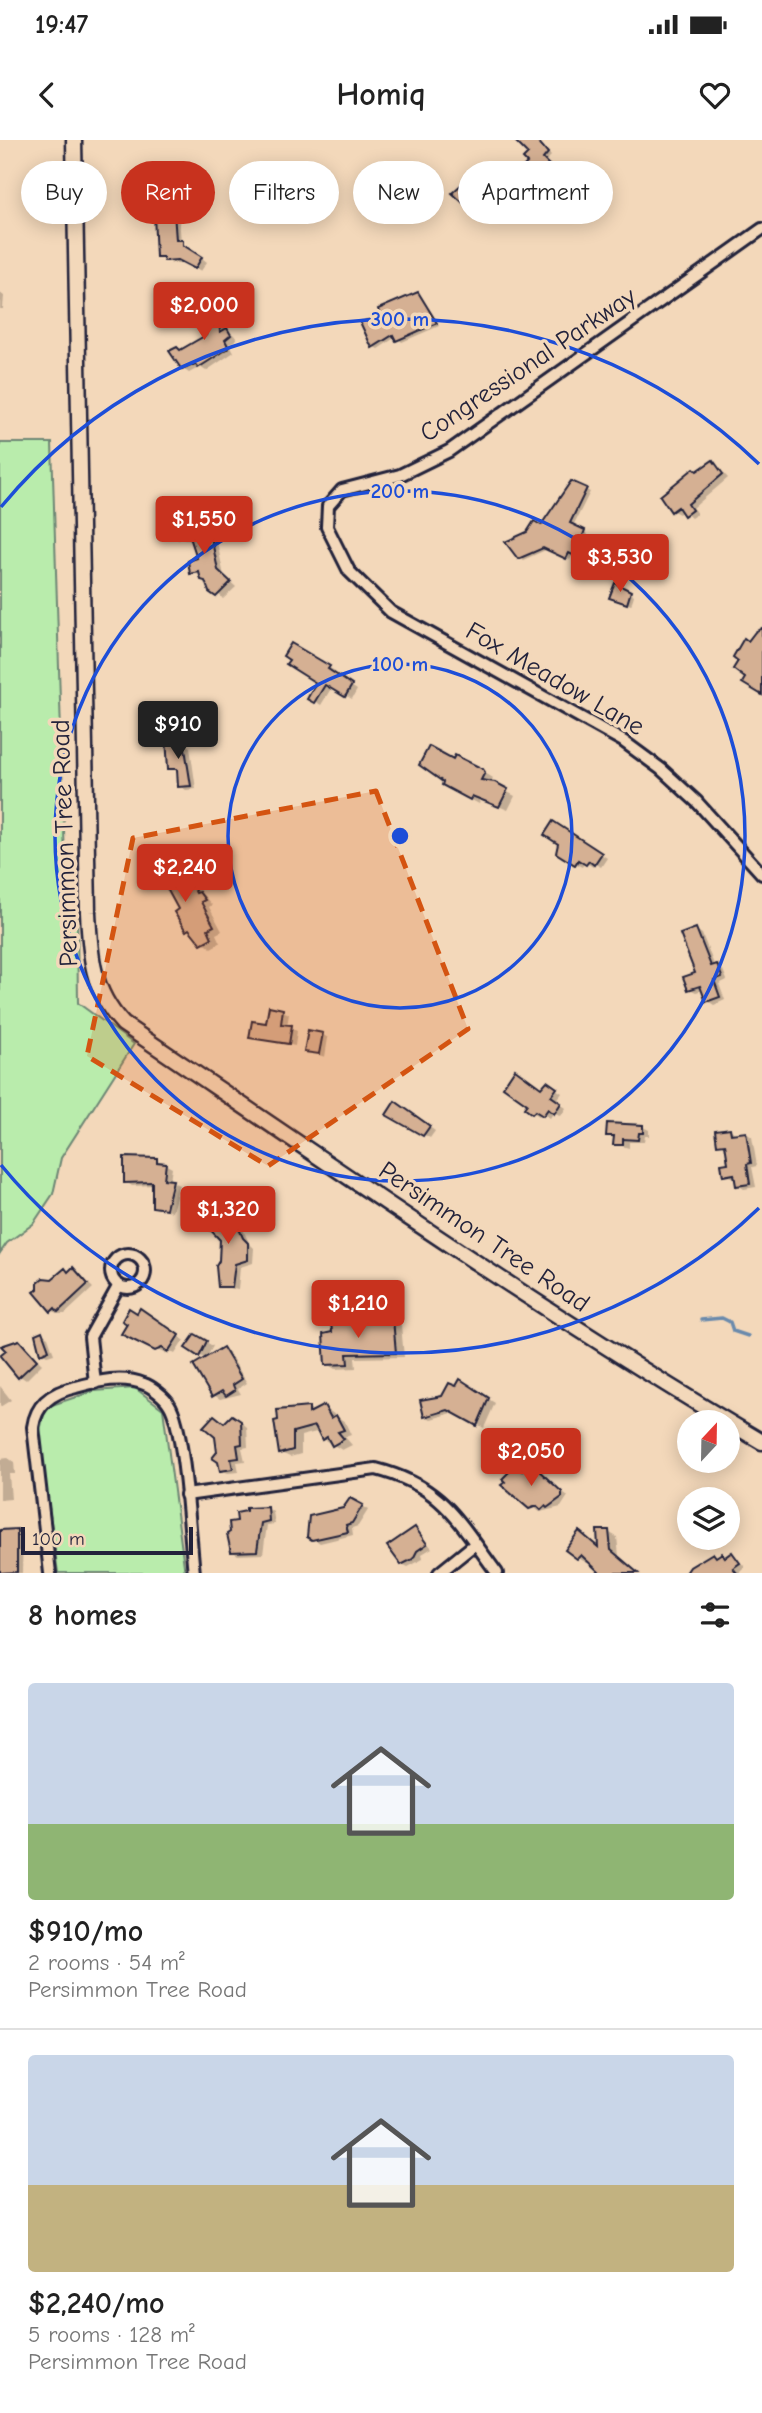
<!DOCTYPE html>
<html lang="en">
<head>
<meta charset="utf-8">
<style>
  :root { --surface:#fff; --page:#f2f2f2; --text:#222; --muted:#767676; --line:#e0e0e0; --accent:#c8321e }
  body { margin:0; font-family:"Comic Neue",sans-serif; background:var(--page); color:var(--text); height:100vh; display:flex; flex-direction:column; font-size:26px; white-space:nowrap }
  * { box-sizing:border-box; margin:0 }
  p { font-size:23px; color:var(--muted) }
  .icon { flex:none; width:38px; height:38px; fill:none; stroke:currentColor; stroke-width:2; stroke-linecap:round; stroke-linejoin:round }
  .map { position:relative; height:1433px; overflow:hidden }
  .drawer { display:flex; flex-direction:column; background:var(--surface); flex:1 }
  .drawer>* { flex:none }
  .guide { position:absolute; left:21px; top:21px; width:721px; height:63px; display:flex; gap:14px }
  .needle { width:46px; rotate:22deg }
  .fabs { position:absolute; left:677px; top:1270px; display:grid; gap:14px }
  .fabs a { display:grid; place-items:center; width:63px; height:63px; border-radius:50%; background:var(--surface); box-shadow:0 4px 18px #0003; font-size:35px }
  .scale { position:absolute; left:21px; bottom:18px; width:172px; box-sizing:border-box; padding-left:7px; border:4px solid #22223b; border-top:0; font-size:19px; line-height:24px; white-space:nowrap; color:#22223b; -webkit-text-stroke:5px #f3d8ba; paint-order:stroke }
  .price { position:absolute; translate:-50% -60px; padding:0 16px; border-radius:7px; background:var(--accent); color:#fff; font-size:23px; line-height:46px; filter:drop-shadow(0 2px 4px #0008) }
  .price::after { content:''; position:absolute; left:50%; top:42px; width:21px; height:16px; margin-left:-10px; background:inherit; clip-path:polygon(0 0,100% 0,50% 100%) }
  .price.on { background:#222; color:#fff }
  ul { padding:0; list-style:none }
  li { display:grid; align-content:center; gap:14px; height:371px; padding:0 28px }
  li+li { border-top:2px solid var(--line) }
  li span { display:grid; place-items:center; height:217px; border-radius:7px; color:#555 }
  li>.icon { margin-inline-start:auto }
  span .icon { width:126px; height:126px; fill:#fffc; stroke-width:1 }
  li b { font-size:30px }
  h2 { display:flex; justify-content:space-between; align-items:center; height:84px; padding:0 28px; font-size:30px }
  .chip { padding:0 24px; border-radius:32px; background:var(--surface); box-shadow:0 4px 18px #0003; font-size:24px; line-height:63px }
  .chip.on { background:var(--accent); color:#fff }
  .status { display:flex; justify-content:space-between; align-items:center; height:49px; padding:0 35px; background:var(--surface); direction:ltr }
  .status svg { height:19px; fill:currentColor }
  header { display:flex; justify-content:space-between; align-items:center; height:91px; padding:0 28px; background:var(--surface); font-size:32px; font-weight:800 }
  .map>svg:first-child { display:block }
</style>
</head>
<body>
<div class="status"><b>19:47</b><svg viewBox="0 0 49 12"><path d="M0 12V9h3v3zM5 12V6h3v6zM10 12V3h3v9zM15 12V0h3v12zM26 1h20v11H26zM47 4h2v5h-2z"/></svg></div>
<header><svg class="icon" aria-label="back" viewBox="0 0 24 24"><path d="M15 5l-7 7 7 7"/></svg>Homiq<svg class="icon" aria-label="heart" viewBox="0 0 24 24"><path d="M12 20l-8-8c-3-5 5-10 8-4 3-6 11-1 8 4z"/></svg></header>
<div class="map">
<svg width="762" height="1433" viewBox="0 0 762 1433">
  <rect width="100%" height="100%" fill="#f3d8ba"/>
  <filter id="ink" filterUnits="userSpaceOnUse"><feTurbulence type="fractalNoise" baseFrequency=".0143" numOctaves="2"/><feDisplacementMap in="SourceGraphic" scale="14" xChannelSelector="R" yChannelSelector="G"/><feConvolveMatrix kernelMatrix="1 2 1 2 8 2 1 2 1" color-interpolation-filters="sRGB"/></filter>
  <g filter="url(#ink)">
    <g fill="#b9ecac" stroke="#6e8774" stroke-width="2">
      <path d="M0 303H52L65 721 77 778 78 863 134 904 61 1018 53 1054 33 1084 7 1103 0 1113Z"/>
      <path d="M135 1248 163 1269 185 1433H58L39 1294 46 1267 94 1251Z"/>
    </g>
    <g fill="#0003">
      <path d="M516 0H537L551 16 545 22 553 30 504 82 494 75 487 81 483 79 485 61 493 59 529 23 530 14Z"/>
      <path d="M173 74 179 77 181 102 207 122 201 131 186 123H172L158 116Z"/>
      <path d="M0 153 4 156 3 169H0Z"/>
      <path d="M418 154 439 186 402 202 396 197 378 209 374 207 382 178Z"/>
      <path d="M218 163 224 166 225 191 233 194 237 199 230 204 234 212 206 231 200 227 189 233 183 229 181 212 207 196Z"/>
      <path d="M713 322 728 338 693 368 697 374 691 378 683 371 679 374 673 371 699 332Z"/>
      <path d="M571 343 590 352 573 386 588 394 580 417 573 414 570 420 548 409 523 420 519 418Z"/>
      <path d="M203 381 215 392 224 436 236 447 223 459 202 435 191 433 199 419 192 398 187 400 181 397Z"/>
      <path d="M616 445 634 455 631 465 615 459Z"/>
      <path d="M291 506 335 531 333 534 357 550 352 559 332 547 321 565 310 558 319 542Z"/>
      <path d="M175 598 190 607 196 649 186 650 180 646 179 632 170 628Z"/>
      <path d="M482 631 493 638 490 643 515 656 508 670 481 659 479 664 444 645Z"/>
      <path d="M560 687 607 718 601 727 595 724 593 727 585 722 582 727 576 724Z"/>
      <path d="M146 737 177 739 199 750 212 765 209 767 222 791 216 794 220 803 211 808 187 790 168 746Z"/>
      <path d="M696 790 702 794 715 827 723 830 727 840 719 844 725 860 714 865 708 861 703 850 696 852 690 849 697 834Z"/>
      <path d="M283 871 289 874 287 886 297 891 295 906 251 897Z"/>
      <path d="M322 894 328 898 325 917 306 911Z"/>
      <path d="M553 947 562 953 556 961 566 968 561 976 554 972 550 978 542 973 539 976 526 968 542 950Z"/>
      <path d="M402 967 435 991 430 998 388 974Z"/>
      <path d="M643 987 649 990V996H645L644 1002H629V1008L615 1004V999L608 995Z"/>
      <path d="M730 989 737 995 746 993 752 997 757 1026 752 1027 756 1047 744 1049 738 1045 737 1038 724 1035 730 1024 727 1007 719 1004Z"/>
      <path d="M157 1020 172 1028 170 1041 179 1045 172 1072 154 1066V1045L132 1046 126 1042Z"/>
      <path d="M223 1068 240 1082 249 1103 254 1108 253 1123 240 1127 238 1150 220 1146Z"/>
      <path d="M73 1129 93 1148 65 1174H58L52 1170 53 1141 65 1130 70 1132Z"/>
      <path d="M146 1174 184 1200 175 1214 168 1210 166 1214 129 1197 137 1175Z"/>
      <path d="M392 1180 401 1185 404 1217 355 1218 356 1228 335 1229 327 1224 333 1194Z"/>
      <path d="M42 1193 48 1197 54 1214 47 1216 41 1213Z"/>
      <path d="M195 1196 213 1206 206 1219 188 1208Z"/>
      <path d="M19 1202 42 1224 26 1240 20 1236Z"/>
      <path d="M223 1209 229 1213 247 1243 238 1249 241 1254 220 1259 214 1255Z"/>
      <path d="M461 1242 495 1263 484 1288 456 1272 431 1279 425 1276 457 1249Z"/>
      <path d="M0 1246 11 1260 0 1267Z"/>
      <path d="M324 1267 345 1282 351 1295 345 1297 352 1305 342 1310 323 1299 320 1291 301 1296V1314L290 1317 281 1313 276 1283 308 1269 315 1272Z"/>
      <path d="M239 1280 247 1287 248 1307 242 1308 245 1321 237 1322 239 1332 228 1333 221 1330 214 1318 225 1285Z"/>
      <path d="M8 1318 14 1322 15 1334H9L11 1359 0 1360V1319Z"/>
      <path d="M536 1330 568 1356 561 1367 540 1372 504 1345 523 1333Z"/>
      <path d="M351 1360 368 1370 358 1386 352 1388 353 1395 320 1403 309 1396 345 1370Z"/>
      <path d="M267 1368 273 1372 275 1384 267 1385 263 1414 238 1415 232 1411V1394L239 1383Z"/>
      <path d="M415 1389 432 1408 422 1414 423 1419 408 1427 402 1424Z"/>
      <path d="M17 1390 23 1394 22 1433H0V1392Z"/>
      <path d="M608 1392 617 1397 619 1416 639 1433H605L589 1420 587 1423 578 1418 579 1394 600 1408Z"/>
      <path d="M733 1414 745 1427 739 1433H696L714 1415 728 1418Z"/>
    </g>
    <g fill="none" stroke-linecap="round" stroke-linejoin="round">
      <path stroke="#6a8aac" stroke-width="3.5" d="M701 1180 722 1178 730 1182 733 1191 748 1196"/>
    </g>
    <g fill="#d5b093" stroke="#22223b" stroke-width="2">
      <path d="M514 0H537L548 13 543 19 551 27 499 81 490 74 482 80 452 53 465 41 484 59 488 54 493 57 527 23 523 19 528 14Z"/>
      <path d="M174 72 176 100H183V105L202 117 195 129 178 120 164 121 163 117H156L154 74Z"/>
      <path d="M418 152 437 183 396 201 393 195 372 208 360 182 380 177 378 169Z"/>
      <path d="M218 161 220 192 227 188 231 195 225 200 229 208 198 228 195 224 182 230 169 211 177 207 180 210 206 195 205 162Z"/>
      <path d="M713 320 723 334 688 364 692 370 684 376 678 367 671 372 660 356 694 328 697 331Z"/>
      <path d="M571 341 587 348 570 383 585 390 575 416 569 413 566 419 543 408 518 419 505 402 527 392 534 381 541 385Z"/>
      <path d="M204 379 209 387 218 430 231 442 216 457 209 452 205 441 201 440 199 432 190 434 188 421 197 418 189 394 179 398 177 386Z"/>
      <path d="M615 443 631 451 627 464 609 458Z"/>
      <path d="M762 488V555L742 543 745 538 733 529 738 521 733 517 744 498 748 501 755 492Z"/>
      <path d="M291 503 330 526 328 529 352 545 345 557 325 545 314 563 307 559 316 543 286 524 289 520 283 516Z"/>
      <path d="M166 597H176V602H184L191 646 178 647 177 629H168Z"/>
      <path d="M429 606 453 619 455 615 483 629 485 632 481 640 495 642 508 649 499 667 472 656 470 660 442 645 443 642 419 625Z"/>
      <path d="M553 681 602 713 594 725 589 721 586 725 578 720 575 725 556 713 558 704 544 695Z"/>
      <path d="M148 725 178 737 182 746 191 743 196 753 199 752 205 760 201 762 214 786 208 789 212 798 201 804 189 789 186 791 174 772 178 769 165 745 144 738Z"/>
      <path d="M696 788 711 826 717 824 722 837 714 840 720 857 706 862 700 846 688 850 683 837 695 833 680 794Z"/>
      <path d="M269 866 283 869 281 884 292 885 289 904 249 898 252 881 266 883Z"/>
      <path d="M308 890 323 893 319 914 304 912Z"/>
      <path d="M515 929 541 948 547 941 557 948 551 956 561 963 554 974 548 969 543 976 535 971 532 974 524 968 527 964 503 947Z"/>
      <path d="M395 961 430 986 423 996 386 975Z"/>
      <path d="M607 983 643 985V993H639L638 1000 623 999V1005H613L614 996H606Z"/>
      <path d="M730 988 731 994 746 992 751 1023 747 1024 750 1044 736 1046 734 1034 723 1036 721 1024 728 1023 725 1004 717 1005 715 990Z"/>
      <path d="M124 1017 157 1018V1022L166 1023 164 1039 173 1040 166 1069 152 1067V1042L124 1043Z"/>
      <path d="M223 1066 234 1077 243 1098 248 1103V1120L235 1124 232 1147H218L216 1126 219 1121 220 1100 205 1084Z"/>
      <path d="M73 1127 88 1144 58 1172 55 1168 51 1172 34 1152 38 1149V1142L43 1138 52 1139 65 1128 68 1132Z"/>
      <path d="M129 1168 137 1173 140 1168 179 1195 168 1212 162 1208 155 1211 121 1194 127 1184 122 1181Z"/>
      <path d="M393 1179 396 1213 347 1214 348 1224 325 1225 323 1194 332 1192 331 1183Z"/>
      <path d="M42 1191 49 1210 40 1214 35 1194Z"/>
      <path d="M195 1194 207 1201 199 1217 185 1208Z"/>
      <path d="M19 1200 37 1220 18 1238 0 1216 6 1211 1 1206Z"/>
      <path d="M223 1207 242 1239 233 1245 235 1250 226 1256 222 1251 212 1257 193 1225Z"/>
      <path d="M460 1239 489 1258 477 1286 448 1270 424 1277 420 1260 442 1256 449 1243 456 1246Z"/>
      <path d="M324 1265 331 1278 336 1275 344 1290 338 1292 344 1299 332 1306 327 1297 322 1300 315 1286 293 1292V1310L279 1314 274 1281 278 1280 277 1270 309 1267V1273Z"/>
      <path d="M214 1275 224 1283 232 1275 241 1281 242 1304 237 1305 239 1318 231 1319 233 1329 220 1331 218 1322 212 1318 217 1312 215 1297 203 1287Z"/>
      <path d="M515 1326 522 1331 525 1328H536L562 1352V1357L547 1368 545 1366 541 1370 537 1366 529 1369 501 1345 505 1342 502 1339Z"/>
      <path d="M350 1358 363 1365 352 1383 346 1385 348 1392 312 1400 307 1397 309 1376 343 1368Z"/>
      <path d="M268 1367 269 1381 261 1383 257 1411 231 1412 227 1394 230 1392 229 1382 237 1381 236 1373 246 1371V1368Z"/>
      <path d="M415 1387 427 1404 417 1411 413 1419 401 1425 387 1406Z"/>
      <path d="M17 1389V1432L0 1433V1390Z"/>
      <path d="M597 1390H609L611 1410 638 1433H600L581 1415 577 1419 565 1410 579 1391 598 1407Z"/>
      <path d="M732 1412 740 1423 733 1428 737 1433H686L690 1427 713 1413 716 1417 722 1413 725 1417Z"/>
    </g>
    <g fill="none" stroke-linecap="round" stroke-linejoin="round">
      <g stroke="#22223b" stroke-width="16">
        <g id="minor">
          <path d="M762 89 449 311 400 335 342 350 328 366 327 387 349 431 391 472 623 601 661 629 697 662 762 734"/>
          <circle cx="128" cy="1131" r="17"/>
          <path d="M95 1243 90 1197 119 1145"/>
          <path d="M186 1355 376 1329C443 1346 458 1381 497 1433"/>
          <path d="M50 1433 33 1287C36 1264 53 1252 76 1247 98 1241 123 1235 144 1244 151 1246 165 1257 169 1264 185 1288 190 1399 194 1433"/>
          <path d="M439 1433 475 1404"/>
        </g>
      </g>
      <g stroke="#22223b" stroke-width="19">
        <path id="secondary" d="M74 0 88 772C90 815 92 851 123 884 334 1027 543 1173 762 1302"/>
      </g>
      <use href="#minor" stroke="#f3d8ba" stroke-width="10"/>
      <use href="#secondary" stroke="#f3d8ba" stroke-width="14"/>
    </g>
  </g>
  <path fill="#d45411" fill-opacity="0.2" stroke="#d45411" stroke-width="5" stroke-dasharray="14 9" stroke-linejoin="round" d="M376 651 468 889 268 1026 87 916 133 698Z"/>
  <g fill="none" stroke="#1d4ed8" stroke-width="3.5">
    <circle cx="400" cy="696" r="172"/>
    <circle cx="400" cy="696" r="345"/>
    <path d="M759 1068A517 517 0 0 1 1 1025M1 367A517 517 0 0 1 759 324"/>
  </g>
  <g text-anchor="middle" dominant-baseline="central" stroke-width="7" stroke-linejoin="round" paint-order="stroke">
    <g font-size="26" fill="#22223b" stroke="#f3d8ba">
      <text transform="translate(528 225) rotate(-34)">Congressional Parkway</text>
      <text transform="translate(555 539) rotate(30)">Fox Meadow Lane</text>
      <text transform="translate(65 703) rotate(-92)">Persimmon Tree Road</text>
      <text transform="translate(484 1097) rotate(34)">Persimmon Tree Road</text>
    </g>
  </g>
  <circle cx="400" cy="696" r="10" fill="#1d4ed8" stroke="#f3d8ba" stroke-width="3.5"/>
  <g font-size="21" text-anchor="middle" font-weight="bold" fill="#1d4ed8" stroke="#f3d8ba" stroke-width="7" stroke-linejoin="round" paint-order="stroke">
    <text x="400" y="186">300 m</text>
    <text x="400" y="358">200 m</text>
    <text x="400" y="531">100 m</text>
  </g>
</svg>
<div class="fabs">
<a><svg class="needle" viewBox="-14 -14 28 28"><path d="M0-13l5 13h-10z" fill="#e53935"/><path d="M0 13l5-13h-10z" fill="#767676"/></svg></a>
<a><svg class="icon" aria-label="layers" viewBox="0 0 24 24"><path d="M12 4l9 5-9 5-9-5zM3 14l9 5 9-5"/></svg></a>
</div>
<div class="scale">100 m</div>
<b class="price" style="left:204px;top:202px">$2,000</b>
<b class="price" style="left:204px;top:416px">$1,550</b>
<b class="price" style="left:620px;top:454px">$3,530</b>
<b class="price on" style="left:178px;top:621px">$910</b>
<b class="price" style="left:185px;top:764px">$2,240</b>
<b class="price" style="left:228px;top:1106px">$1,320</b>
<b class="price" style="left:358px;top:1200px">$1,210</b>
<b class="price" style="left:531px;top:1348px">$2,050</b>
<div class="guide">
<a class="chip">Buy</a>
<a class="chip on">Rent</a>
<a class="chip">Filters</a>
<a class="chip">New</a>
<a class="chip">Apartment</a>
</div>
</div>
<section class="drawer">
<h2>8 homes<svg class="icon" aria-label="filters" viewBox="0 0 24 24"><path d="M4 7h16M4 17h16"/><circle cx="9" cy="7" r="2"/><circle cx="15" cy="17" r="2"/></svg></h2>
<ul>
<li><span style="background:linear-gradient(#c9d6e8 65%,#8fb573 0)"><svg class="icon" aria-label="home" viewBox="0 0 24 24"><path d="M3 11l9-7 9 7M6 9v11h12V9"/></svg></span><div><b>$910/mo</b><p>2 rooms · 54 m²</p><p>Persimmon Tree Road</p></div></li>
<li><span style="background:linear-gradient(#c9d6e8 60%,#c2b280 0)"><svg class="icon" aria-label="home" viewBox="0 0 24 24"><path d="M3 11l9-7 9 7M6 9v11h12V9"/></svg></span><div><b>$2,240/mo</b><p>5 rooms · 128 m²</p><p>Persimmon Tree Road</p></div></li>
</ul>
</section>
</body>
</html>
